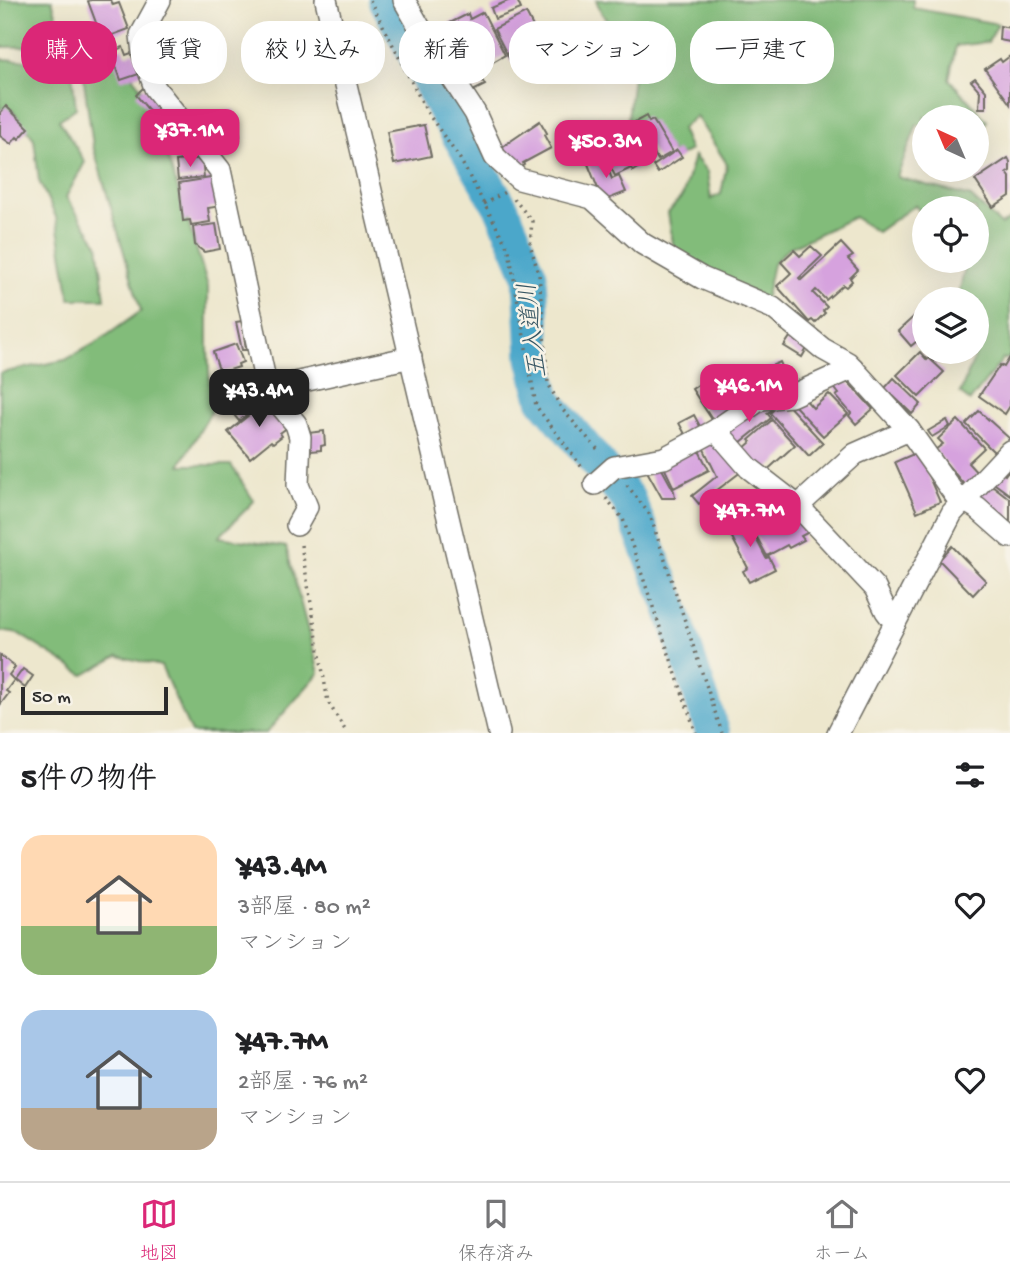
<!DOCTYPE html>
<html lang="ja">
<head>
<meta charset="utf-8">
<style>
  :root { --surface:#fff; --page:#f2f2f2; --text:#202124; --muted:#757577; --line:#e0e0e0; --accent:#db2777 }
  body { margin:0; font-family:"Gochi Hand","Klee One",sans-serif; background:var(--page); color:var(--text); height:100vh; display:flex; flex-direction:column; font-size:26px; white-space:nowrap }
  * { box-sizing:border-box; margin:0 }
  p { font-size:23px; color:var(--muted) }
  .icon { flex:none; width:38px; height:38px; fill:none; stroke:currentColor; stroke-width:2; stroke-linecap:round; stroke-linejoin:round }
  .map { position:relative; height:733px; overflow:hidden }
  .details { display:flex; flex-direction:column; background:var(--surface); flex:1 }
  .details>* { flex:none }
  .hud { position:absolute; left:21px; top:21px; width:970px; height:63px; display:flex; gap:14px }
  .needle { width:46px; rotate:316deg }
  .controls { position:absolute; left:912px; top:105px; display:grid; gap:14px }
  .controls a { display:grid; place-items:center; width:77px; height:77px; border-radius:50%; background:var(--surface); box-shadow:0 7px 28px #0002; font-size:35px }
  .scale { position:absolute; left:21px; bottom:18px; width:147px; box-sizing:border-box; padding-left:7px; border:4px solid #2b2b2b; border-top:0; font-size:19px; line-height:24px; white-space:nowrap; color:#2b2b2b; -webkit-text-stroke:5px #f7f3e8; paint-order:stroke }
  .price { position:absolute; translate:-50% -60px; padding:0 16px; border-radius:14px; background:var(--accent); color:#fff; font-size:23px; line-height:46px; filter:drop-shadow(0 2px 4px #0008) }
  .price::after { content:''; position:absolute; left:50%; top:42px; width:21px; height:16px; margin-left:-10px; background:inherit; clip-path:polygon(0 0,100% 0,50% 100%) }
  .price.on { background:#222; color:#fff }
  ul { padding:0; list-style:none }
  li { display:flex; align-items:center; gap:21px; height:175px; padding:0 21px }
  li span { display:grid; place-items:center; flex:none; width:196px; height:140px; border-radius:21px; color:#555 }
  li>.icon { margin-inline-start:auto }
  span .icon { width:84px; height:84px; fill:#fffc; stroke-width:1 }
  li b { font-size:30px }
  h2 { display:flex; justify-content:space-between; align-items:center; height:84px; padding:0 21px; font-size:30px }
  .pill { padding:0 24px; border-radius:28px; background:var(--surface); box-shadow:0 7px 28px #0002; font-size:24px; line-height:63px }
  .pill.on { background:var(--accent); color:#fff }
  .dock { display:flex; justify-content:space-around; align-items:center; height:98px; border-top:2px solid var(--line); background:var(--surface); font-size:19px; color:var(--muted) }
  .dock a { display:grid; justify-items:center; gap:4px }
  .dock .on { color:var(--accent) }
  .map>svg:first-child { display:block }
</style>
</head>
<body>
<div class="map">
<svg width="1010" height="733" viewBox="0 0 1010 733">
  <rect width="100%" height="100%" fill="#f7f3e8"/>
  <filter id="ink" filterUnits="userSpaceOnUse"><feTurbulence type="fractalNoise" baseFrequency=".0143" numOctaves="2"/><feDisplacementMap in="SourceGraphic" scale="14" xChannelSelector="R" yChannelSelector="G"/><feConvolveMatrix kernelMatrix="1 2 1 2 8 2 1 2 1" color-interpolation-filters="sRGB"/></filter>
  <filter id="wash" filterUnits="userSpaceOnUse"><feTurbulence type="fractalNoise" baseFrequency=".00686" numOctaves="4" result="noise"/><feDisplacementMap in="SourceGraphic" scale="28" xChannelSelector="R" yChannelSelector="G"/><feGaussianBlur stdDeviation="1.57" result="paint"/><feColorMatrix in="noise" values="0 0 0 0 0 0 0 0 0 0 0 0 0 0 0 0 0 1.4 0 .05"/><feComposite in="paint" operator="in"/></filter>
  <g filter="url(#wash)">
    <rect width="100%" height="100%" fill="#ede7cd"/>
    <g fill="#82bc7a" stroke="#567452" stroke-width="2">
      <path d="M0 0H52L65 46 0 47Z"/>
      <path d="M596 0H913V8L998 24 988 42 956 46 949 79 987 121 977 139 976 117H924V125H917L897 177 971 197 1001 225 1010 219V359H1003L970 401 960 393 984 335 977 321 976 299H963L959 292 967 261H976V208H924V218L915 205 877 232 854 217 787 249 773 264 765 301 675 256 668 213 683 195 694 156 707 172 711 199 721 194 727 164 696 116 681 129 690 150 676 158 648 120 627 127 636 50 602 14Z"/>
      <path d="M114 46 142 90 168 158 208 286V349L211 412 180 465H231L254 501 219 537 286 547 319 673 266 733H191L161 666 118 656 84 675 19 634 0 631V373L65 360 99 341 141 311 93 146 81 60Z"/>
      <path d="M0 59 71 63 76 108 59 120 85 162 66 197 98 244 105 299H70L56 217 39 181 34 139 13 111 0 109Z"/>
    </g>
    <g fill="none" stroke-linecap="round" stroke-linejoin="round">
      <path stroke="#4ca7ca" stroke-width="35" d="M386 0 448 117 502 209 530 275 534 358 544 399 628 499 670 603 713 733"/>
    </g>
    <g id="blocks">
      <g fill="#d6a2de">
        <path d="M91 0H111L113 5 119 3 129 29 102 39 88 1Z"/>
        <path d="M510 0H517L521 9 495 19 491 8Z"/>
        <path d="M483 12 505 55 477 71 485 85 471 92 457 66 461 64 451 44 446 46 438 29 468 14 470 19Z"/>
        <path d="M526 13 543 46 511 62 494 29Z"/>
        <path d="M1000 26 1010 28V42L999 40Z"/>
        <path d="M123 47 126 55 134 52 142 73 121 80 111 52Z"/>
        <path d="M1010 56V104L985 69 1000 59 1002 62Z"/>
        <path d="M975 78 986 91V108H979L980 91 971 81Z"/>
        <path d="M144 87 165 111 156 119 136 95Z"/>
        <path d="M6 106 29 128 19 139 17 137 11 144 0 136V113Z"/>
        <path d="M234 110 240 136 222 140 216 114Z"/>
        <path d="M646 116 649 122 653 120 672 152 658 160 635 122Z"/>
        <path d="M540 121 547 133 544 135 551 148 523 163 524 165 516 170 502 147Z"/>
        <path d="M424 125 431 156 394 164 387 132Z"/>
        <path d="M636 125 652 159 633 171 631 168 615 176 604 153 601 154 598 147 595 148 590 136 610 126 614 135Z"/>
        <path d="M677 150 682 157 658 173 653 166Z"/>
        <path d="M602 155 612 179 619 176 626 192 603 201 588 164 593 162 592 159Z"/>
        <path d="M202 158 204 177 178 180 176 161Z"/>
        <path d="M1008 158 1010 162V171L1007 173 1010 177V196L993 207 975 180Z"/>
        <path d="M217 177 221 206 208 208 210 222 191 225 190 220 183 221 179 183Z"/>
        <path d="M216 224 220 249 204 252 195 245 193 227Z"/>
        <path d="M841 243 853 256 848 259 858 270 850 278 852 281 846 287 843 285 826 300 816 290 813 293 827 307 823 311 825 313 815 323 812 320 809 322 777 286 791 273 781 262 794 250 800 256 811 246 822 256 799 278 801 280Z"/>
        <path d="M924 309V335L911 346 898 331 920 311Z"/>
        <path d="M242 321 246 350H242L236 322Z"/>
        <path d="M792 334 809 345 802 357 784 346Z"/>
        <path d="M236 344 243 362 238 364 239 367 220 373 213 352Z"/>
        <path d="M920 352 927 360 929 358 944 372 919 397 897 375Z"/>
        <path d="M1010 357V406L1005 414 979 396 1000 365 1004 367Z"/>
        <path d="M780 362 790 386 774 393 764 369Z"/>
        <path d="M250 373 252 387 257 384 267 399 239 421 231 411 236 408 233 402 237 399 233 375Z"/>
        <path d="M716 373 736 405 713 421 692 389Z"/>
        <path d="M894 378 921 404 912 414 885 388Z"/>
        <path d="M844 381 850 384 873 409 856 424 849 416 851 413 836 396 839 394 833 386Z"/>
        <path d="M829 394 848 414 823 436 793 404 802 396 813 408Z"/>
        <path d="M269 399 288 427 280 433 282 436 273 443 271 441 250 458 228 432Z"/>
        <path d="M784 401 823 443 809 456 770 413Z"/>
        <path d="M765 402 772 410 767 413 771 418 736 446 725 431Z"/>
        <path d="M979 411 1010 439 995 453 966 424Z"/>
        <path d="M694 415 701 428 686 436 679 423Z"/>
        <path d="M772 420 795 445 765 472 743 449 751 442 749 440Z"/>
        <path d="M947 420 950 426 932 437 928 431Z"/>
        <path d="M958 420 984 448 968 463 979 475 966 487 935 450 943 444 938 439Z"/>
        <path d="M324 431 325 445 321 446V450L311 451 308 433Z"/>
        <path d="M714 433 742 471 699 504 692 496 717 476 700 441Z"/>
        <path d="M695 443 709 470 674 488 661 461Z"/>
        <path d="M918 452 940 502 917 512 895 462Z"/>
        <path d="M657 460 674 491 675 498H662L644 466Z"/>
        <path d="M999 470 1005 475 1008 471 1010 473V495L991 481Z"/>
        <path d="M988 482 1010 499V525L975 498Z"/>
        <path d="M791 504 807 533 801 536 804 540 789 548 787 545 767 556 753 530 756 528 754 524Z"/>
        <path d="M747 515 754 528 751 529 766 558 769 557 775 569 749 582 743 571 748 568 726 526Z"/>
        <path d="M952 546 986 581 973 595 939 560Z"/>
        <path d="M0 655 15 667 9 675 14 680 6 691 9 693 0 705Z"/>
        <path d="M23 669 33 676 25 688 15 680Z"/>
      </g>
    </g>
  </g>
  <g filter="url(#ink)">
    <use href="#blocks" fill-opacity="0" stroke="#6f6d64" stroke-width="2"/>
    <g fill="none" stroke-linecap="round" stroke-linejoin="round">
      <g stroke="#6f6d64" stroke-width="24">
        <g id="minor">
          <path d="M160 0 141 35 143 54 155 88 220 170 267 389 296 424 300 437 298 485 307 507 297 525"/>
          <path d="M326 0 499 733"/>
          <path d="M404 0 424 35 475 113 495 157 519 179 592 198 643 244 702 278 773 308 823 349 848 363 909 430 955 495 977 508 1010 537"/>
          <path d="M267 389 411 357"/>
          <path d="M716 430 749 468 798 506 875 588 886 611 895 623"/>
          <path d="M595 484 614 467 664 458 716 430 761 399 791 396 853 368"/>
          <path d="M798 506 855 454 909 430"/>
          <path d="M838 733 952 513 1010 451"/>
        </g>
      </g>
      <g stroke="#6f6d64" stroke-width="3.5" stroke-dasharray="2 5" stroke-linecap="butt">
        <path d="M370 0 427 112 460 159 509 250 536 406 584 470"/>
        <path d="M514 199 532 221 530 244 539 275 548 383 561 408 600 452"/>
        <path d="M484 204 505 192"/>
        <path d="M627 485 650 515 722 733"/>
        <path d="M606 498 623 519 696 733"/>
        <path d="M301 545 328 702 347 733"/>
      </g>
      <use href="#minor" stroke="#fff" stroke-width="21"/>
    </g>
  </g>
  <g text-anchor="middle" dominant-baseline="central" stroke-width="5" stroke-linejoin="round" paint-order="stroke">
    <g font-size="24" font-style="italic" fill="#375663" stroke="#f7f3e8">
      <text transform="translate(535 330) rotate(-97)">五入道川</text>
    </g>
  </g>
</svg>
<div class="controls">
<a><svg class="needle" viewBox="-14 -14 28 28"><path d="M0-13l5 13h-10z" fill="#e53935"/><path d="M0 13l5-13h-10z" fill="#757577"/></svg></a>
<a><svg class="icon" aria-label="locate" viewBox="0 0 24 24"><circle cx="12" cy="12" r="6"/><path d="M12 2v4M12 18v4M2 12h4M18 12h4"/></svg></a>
<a><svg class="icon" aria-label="layers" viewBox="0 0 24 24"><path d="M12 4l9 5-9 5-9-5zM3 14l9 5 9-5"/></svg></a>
</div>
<div class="scale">50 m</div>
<b class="price" style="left:190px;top:169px">¥37.1M</b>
<b class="price" style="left:606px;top:180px">¥50.3M</b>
<b class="price" style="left:749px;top:424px">¥46.1M</b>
<b class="price on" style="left:259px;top:429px">¥43.4M</b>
<b class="price" style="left:750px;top:549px">¥47.7M</b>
<div class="hud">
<a class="pill on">購入</a>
<a class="pill">賃貸</a>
<a class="pill">絞り込み</a>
<a class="pill">新着</a>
<a class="pill">マンション</a>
<a class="pill">一戸建て</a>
</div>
</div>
<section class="details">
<h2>5件の物件<svg class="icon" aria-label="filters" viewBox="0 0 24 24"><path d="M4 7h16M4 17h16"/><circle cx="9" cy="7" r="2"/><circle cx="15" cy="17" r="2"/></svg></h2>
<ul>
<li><span style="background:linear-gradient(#ffd9b3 65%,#8fb573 0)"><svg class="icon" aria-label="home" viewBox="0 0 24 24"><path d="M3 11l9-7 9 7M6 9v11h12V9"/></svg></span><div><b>¥43.4M</b><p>3部屋 · 80 m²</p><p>マンション</p></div><svg class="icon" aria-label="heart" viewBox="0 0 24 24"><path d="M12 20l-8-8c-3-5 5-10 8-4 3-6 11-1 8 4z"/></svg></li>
<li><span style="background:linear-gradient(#a9c7e8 70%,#b9a48a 0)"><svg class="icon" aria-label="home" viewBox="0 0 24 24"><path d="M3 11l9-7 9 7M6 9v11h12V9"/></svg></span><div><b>¥47.7M</b><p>2部屋 · 76 m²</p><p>マンション</p></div><svg class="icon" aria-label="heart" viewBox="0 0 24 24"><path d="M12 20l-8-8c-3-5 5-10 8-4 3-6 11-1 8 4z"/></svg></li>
</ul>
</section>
<nav class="dock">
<a class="on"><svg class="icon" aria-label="map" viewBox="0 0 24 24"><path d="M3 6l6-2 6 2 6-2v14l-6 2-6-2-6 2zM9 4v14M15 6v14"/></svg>地図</a>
<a><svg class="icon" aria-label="saved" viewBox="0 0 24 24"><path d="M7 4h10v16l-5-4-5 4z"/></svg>保存済み</a>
<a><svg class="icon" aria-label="home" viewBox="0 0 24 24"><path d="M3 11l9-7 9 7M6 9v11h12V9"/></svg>ホーム</a>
</nav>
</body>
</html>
